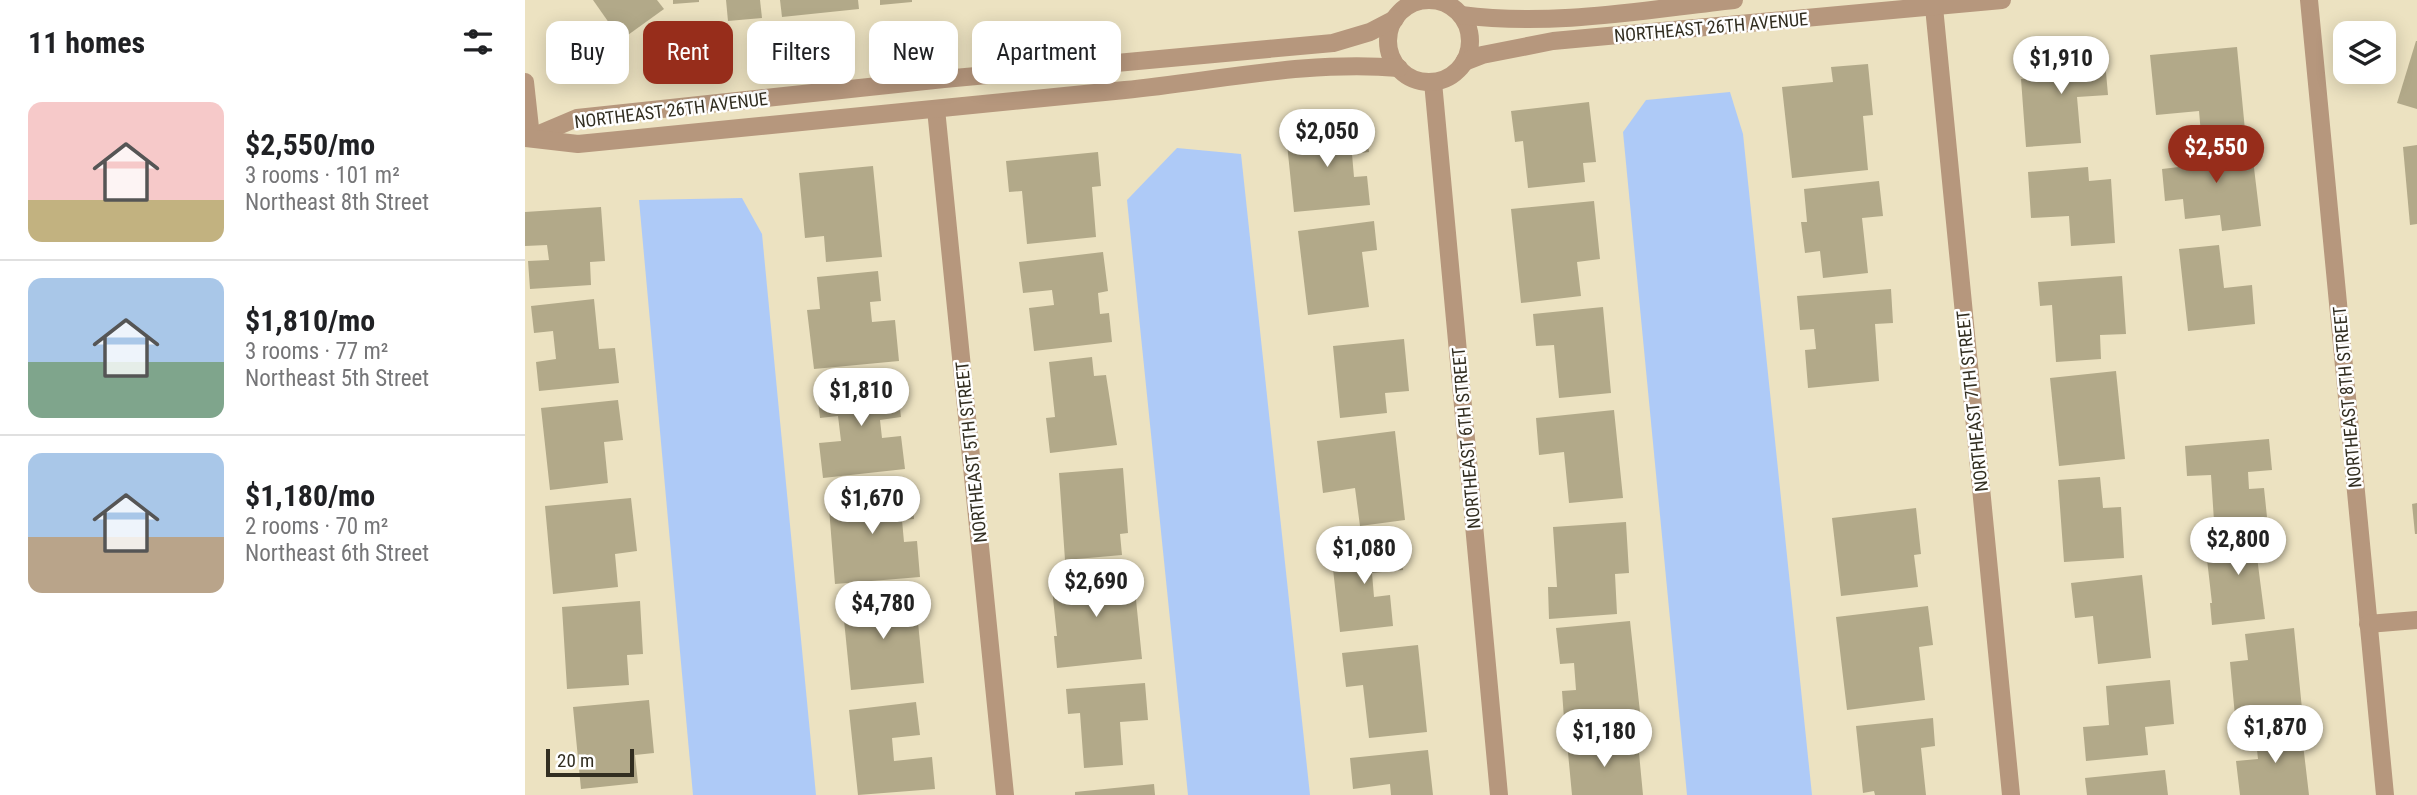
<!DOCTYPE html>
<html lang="en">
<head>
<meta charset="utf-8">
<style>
  :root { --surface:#fff; --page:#f2f2f2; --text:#202124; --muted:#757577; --line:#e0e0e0; --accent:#972d1b }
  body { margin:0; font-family:"Roboto Condensed",sans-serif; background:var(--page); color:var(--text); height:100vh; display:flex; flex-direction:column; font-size:26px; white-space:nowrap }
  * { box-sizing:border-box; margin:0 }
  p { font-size:23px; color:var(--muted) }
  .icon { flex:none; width:38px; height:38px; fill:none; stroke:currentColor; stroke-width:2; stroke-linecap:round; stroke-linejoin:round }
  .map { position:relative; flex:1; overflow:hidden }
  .drawer { display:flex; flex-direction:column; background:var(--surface); width:525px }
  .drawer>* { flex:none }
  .top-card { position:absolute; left:21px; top:21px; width:665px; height:63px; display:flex; gap:14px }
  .buttons { position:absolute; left:1808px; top:21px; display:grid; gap:14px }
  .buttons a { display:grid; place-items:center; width:63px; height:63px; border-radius:14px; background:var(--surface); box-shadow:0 4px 18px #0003; font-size:35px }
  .scale { position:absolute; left:21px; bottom:18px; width:88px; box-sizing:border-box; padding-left:7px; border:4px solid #322e21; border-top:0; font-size:19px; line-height:24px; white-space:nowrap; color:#322e21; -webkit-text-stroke:5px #fff; paint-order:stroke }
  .price { position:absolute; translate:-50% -60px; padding:0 16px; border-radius:24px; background:#fff; color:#222; font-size:23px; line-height:46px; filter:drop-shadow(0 2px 4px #0008) }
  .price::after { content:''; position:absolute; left:50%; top:42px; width:21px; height:16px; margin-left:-10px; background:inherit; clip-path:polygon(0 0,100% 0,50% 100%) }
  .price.active { background:var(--accent); color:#fff }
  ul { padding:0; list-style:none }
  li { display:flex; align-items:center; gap:21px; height:175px; padding:0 28px }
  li+li { border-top:2px solid var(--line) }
  li span { display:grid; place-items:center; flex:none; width:196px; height:140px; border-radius:14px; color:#555 }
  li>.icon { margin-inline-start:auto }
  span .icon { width:84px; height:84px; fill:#fffc; stroke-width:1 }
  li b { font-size:30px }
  h2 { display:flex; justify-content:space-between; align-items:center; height:84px; padding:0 28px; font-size:30px }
  .chip { padding:0 24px; border-radius:14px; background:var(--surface); box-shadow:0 4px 18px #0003; font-size:24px; line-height:63px }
  .chip.active { background:var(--accent); color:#fff }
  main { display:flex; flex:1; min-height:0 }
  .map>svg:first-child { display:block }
</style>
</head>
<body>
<main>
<section class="drawer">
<h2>11 homes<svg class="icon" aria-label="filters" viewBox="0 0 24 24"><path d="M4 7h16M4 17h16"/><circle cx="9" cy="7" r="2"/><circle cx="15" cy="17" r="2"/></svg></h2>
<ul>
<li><span style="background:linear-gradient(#f6c9c9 70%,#c2b280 0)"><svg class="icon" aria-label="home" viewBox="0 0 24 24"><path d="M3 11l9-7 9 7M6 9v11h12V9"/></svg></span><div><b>$2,550/mo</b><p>3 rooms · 101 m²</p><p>Northeast 8th Street</p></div></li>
<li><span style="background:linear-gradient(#a9c7e8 60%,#7fa58c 0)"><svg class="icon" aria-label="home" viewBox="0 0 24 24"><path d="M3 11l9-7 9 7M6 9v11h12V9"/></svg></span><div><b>$1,810/mo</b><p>3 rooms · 77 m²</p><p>Northeast 5th Street</p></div></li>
<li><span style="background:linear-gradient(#a9c7e8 60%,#b9a48a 0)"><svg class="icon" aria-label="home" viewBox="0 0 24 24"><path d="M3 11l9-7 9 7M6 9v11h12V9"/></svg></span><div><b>$1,180/mo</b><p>2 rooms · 70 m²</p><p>Northeast 6th Street</p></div></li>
</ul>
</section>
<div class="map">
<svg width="1892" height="795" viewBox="0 0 1892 795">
  <rect width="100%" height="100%" fill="#ece2c1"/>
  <g fill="#aecaf7">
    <path d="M1205 92 1218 134 1287 795H1162L1098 132 1121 100Z"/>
    <path d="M652 148 716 154 785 795H663L602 200Z"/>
    <path d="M217 198 237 234 291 795H168L114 200Z"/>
  </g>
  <g fill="#b2a989">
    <path d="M68 0H132L139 9 96 40Z"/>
    <path d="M148 0H174V2L148 4Z"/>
    <path d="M201 0H235L237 18 203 21Z"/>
    <path d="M255 0H333L334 9 257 17Z"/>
    <path d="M355 0H387V2L355 5Z"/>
    <path d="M1891 41H1892V109L1872 103Z"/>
    <path d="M1712 47 1720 130 1676 134 1674 111 1631 115 1625 55Z"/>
    <path d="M1579 50 1583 95 1552 97 1556 143 1501 147 1496 79 1516 78 1514 55Z"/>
    <path d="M1343 64 1348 115 1338 116 1343 170 1267 178 1257 87 1308 82 1306 67Z"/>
    <path d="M1064 102 1071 162 1058 163 1060 182 1003 188 998 141 990 142 986 111Z"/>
    <path d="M841 126 844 152 827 154 829 177 842 176 845 205 769 212 761 134Z"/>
    <path d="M1726 143 1736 226 1697 231 1695 215 1660 219 1658 199 1640 201 1637 169 1654 167 1652 152Z"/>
    <path d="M1892 145V224L1885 225 1878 147Z"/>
    <path d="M573 152 576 186 567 187 571 237 502 244 497 191 484 192 481 161Z"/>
    <path d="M348 166 357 257 301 262 299 236 280 238 274 173Z"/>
    <path d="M1563 167 1564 181 1586 179 1590 243 1546 246 1544 216 1506 218 1503 172Z"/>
    <path d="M1354 181 1358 216 1337 218 1343 273 1298 278 1295 251 1280 253 1276 222H1282L1279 189Z"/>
    <path d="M1069 201 1075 259 1052 262 1056 296 996 303 986 209Z"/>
    <path d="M76 207 80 261 65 262 66 285 5 289 3 261 24 260 22 245 0 246V212Z"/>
    <path d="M849 221 852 250 837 252 844 307 783 315 773 231Z"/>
    <path d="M1694 245 1699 288 1727 285 1730 324 1663 331 1654 249Z"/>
    <path d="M578 252 583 291 573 293 575 314 584 313 587 342 509 351 504 308 529 305 527 290 498 293 494 262Z"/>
    <path d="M353 271 356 301 345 302 347 322 370 320 374 361 289 369 282 310 295 309 292 277Z"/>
    <path d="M1597 276 1601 334 1575 335 1576 359 1531 362 1527 305 1515 306 1513 282Z"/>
    <path d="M1366 289 1368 323 1350 324 1354 381 1283 388 1280 350 1291 349 1289 329 1275 330 1272 296Z"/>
    <path d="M69 299 74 349 90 348 94 383 14 391 11 362 31 359 28 331 9 333 6 306Z"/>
    <path d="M1078 307 1086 393 1034 398 1029 345 1011 346 1008 314Z"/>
    <path d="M879 339 884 391 860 393 862 413 815 418 808 346Z"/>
    <path d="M567 357 569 376 581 375 592 445 525 453 521 418 530 417 524 362Z"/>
    <path d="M1591 371 1600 459 1534 466 1525 378Z"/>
    <path d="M371 377 376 417 355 420 357 438 376 436 380 469 298 478 294 443 316 441 313 416 295 418 291 386Z"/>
    <path d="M93 400 98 440 79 442 83 483 25 490 16 408Z"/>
    <path d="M1089 410 1098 498 1044 503 1039 452 1014 455 1011 418Z"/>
    <path d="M870 431 880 520 835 526 830 488 798 493 792 441Z"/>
    <path d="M1744 439 1747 470 1723 472 1724 489 1739 488 1742 517 1689 521 1686 475 1662 476 1660 446Z"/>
    <path d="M598 468 603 533 595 534 597 555 540 560 534 473Z"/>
    <path d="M1575 477 1578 508 1596 507 1599 558 1539 562 1533 480Z"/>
    <path d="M387 488 389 519 377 520 379 542 392 541 395 577 310 584 303 495Z"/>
    <path d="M106 498 112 551 90 554 93 587 28 594 20 506Z"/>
    <path d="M1892 503V534H1890L1887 504Z"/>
    <path d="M1391 508 1396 554 1389 555 1393 587 1316 596 1307 518Z"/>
    <path d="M1101 522 1104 573 1090 574 1092 614 1024 619 1023 587H1032L1028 527Z"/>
    <path d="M1752 534 1755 555 1732 557 1740 619 1687 625 1685 603H1687L1680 542Z"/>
    <path d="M875 543 878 570 847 573 849 597 865 595 868 626 815 632 806 551Z"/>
    <path d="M608 570 617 659 532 668 529 636H532L526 579Z"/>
    <path d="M1617 575 1626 658 1573 664 1568 616 1550 618 1546 583Z"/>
    <path d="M390 592 399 683 326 690 317 600Z"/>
    <path d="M115 601 118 654 102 655 104 685 42 689 37 607Z"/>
    <path d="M1403 606 1408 645 1394 647 1400 700 1322 710 1311 617Z"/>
    <path d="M1105 621 1115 712 1039 719 1037 691 1051 690 1049 663 1035 664 1031 628Z"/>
    <path d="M1769 628 1777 709 1710 716 1705 662 1723 660 1720 634Z"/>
    <path d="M893 645 902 732 844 738 838 685 821 687 817 653Z"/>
    <path d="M1645 680 1649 724 1620 727 1623 755 1561 761 1558 727 1584 725 1581 686Z"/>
    <path d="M620 683 623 720 595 722 598 765 559 768 555 713 543 714 541 689Z"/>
    <path d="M124 700 129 753 110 755 113 783 56 789 48 707Z"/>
    <path d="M391 702 395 735 367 738 369 761 407 757 410 789 333 795 324 710Z"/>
    <path d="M1408 718 1410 746 1396 748 1401 795H1350L1349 791 1338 793 1331 726Z"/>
    <path d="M1776 727 1784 795H1715L1711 761 1733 759 1730 732Z"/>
    <path d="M1095 737 1097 755 1114 753 1118 795H1047L1042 742Z"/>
    <path d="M903 750 908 795H866L865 784 828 789 825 758Z"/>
    <path d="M1640 770 1643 795H1562L1560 778Z"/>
    <path d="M629 784 630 795H550V792Z"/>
  </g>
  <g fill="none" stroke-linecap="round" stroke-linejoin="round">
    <g stroke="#b6977d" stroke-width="18">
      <path d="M893 0V1"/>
      <path d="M1784 0 1860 795"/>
      <path d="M1409 7 1486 795"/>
      <path d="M0 82 6 137"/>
      <path d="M908 82 974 795"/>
      <path d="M411 109 480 795"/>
      <path d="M1843 624 1892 620"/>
    </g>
    <g stroke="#b6977d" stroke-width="18">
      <circle cx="904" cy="41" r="41"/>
      <path d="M936 15C1027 27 1118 10 1209 0"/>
      <path d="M939 62 957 55 1028 41 1477 0"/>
      <path d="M7 137 52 118 419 79 808 43 845 32 870 19"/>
      <path d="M0 138 53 144C235 126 418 108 600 90 691 81 783 60 874 68"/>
    </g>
  </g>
  <g text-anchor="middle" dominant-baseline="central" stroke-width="5" stroke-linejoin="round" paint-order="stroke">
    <g font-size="18" fill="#322e21" stroke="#fff">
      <text transform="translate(1186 27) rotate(-5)">NORTHEAST 26TH AVENUE</text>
      <text transform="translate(146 110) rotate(-7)">NORTHEAST 26TH AVENUE</text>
      <text transform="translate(1822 397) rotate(-95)">NORTHEAST 8TH STREET</text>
      <text transform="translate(1447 401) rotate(-96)">NORTHEAST 7TH STREET</text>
      <text transform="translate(941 438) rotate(-95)">NORTHEAST 6TH STREET</text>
      <text transform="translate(446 452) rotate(-96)">NORTHEAST 5TH STREET</text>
    </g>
  </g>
</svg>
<div class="buttons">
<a><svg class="icon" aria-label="layers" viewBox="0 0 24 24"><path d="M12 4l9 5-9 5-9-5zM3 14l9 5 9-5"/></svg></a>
</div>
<div class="scale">20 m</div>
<b class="price" style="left:1536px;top:96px">$1,910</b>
<b class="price" style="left:802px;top:169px">$2,050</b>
<b class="price active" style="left:1691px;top:185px">$2,550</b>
<b class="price" style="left:336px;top:428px">$1,810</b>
<b class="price" style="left:347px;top:536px">$1,670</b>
<b class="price" style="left:1713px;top:577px">$2,800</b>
<b class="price" style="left:839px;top:586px">$1,080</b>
<b class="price" style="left:571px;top:619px">$2,690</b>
<b class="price" style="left:358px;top:641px">$4,780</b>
<b class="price" style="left:1750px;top:765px">$1,870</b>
<b class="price" style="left:1079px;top:769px">$1,180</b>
<div class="top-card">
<a class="chip">Buy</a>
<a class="chip active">Rent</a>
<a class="chip">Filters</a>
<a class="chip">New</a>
<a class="chip">Apartment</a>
</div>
</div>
</main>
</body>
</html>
